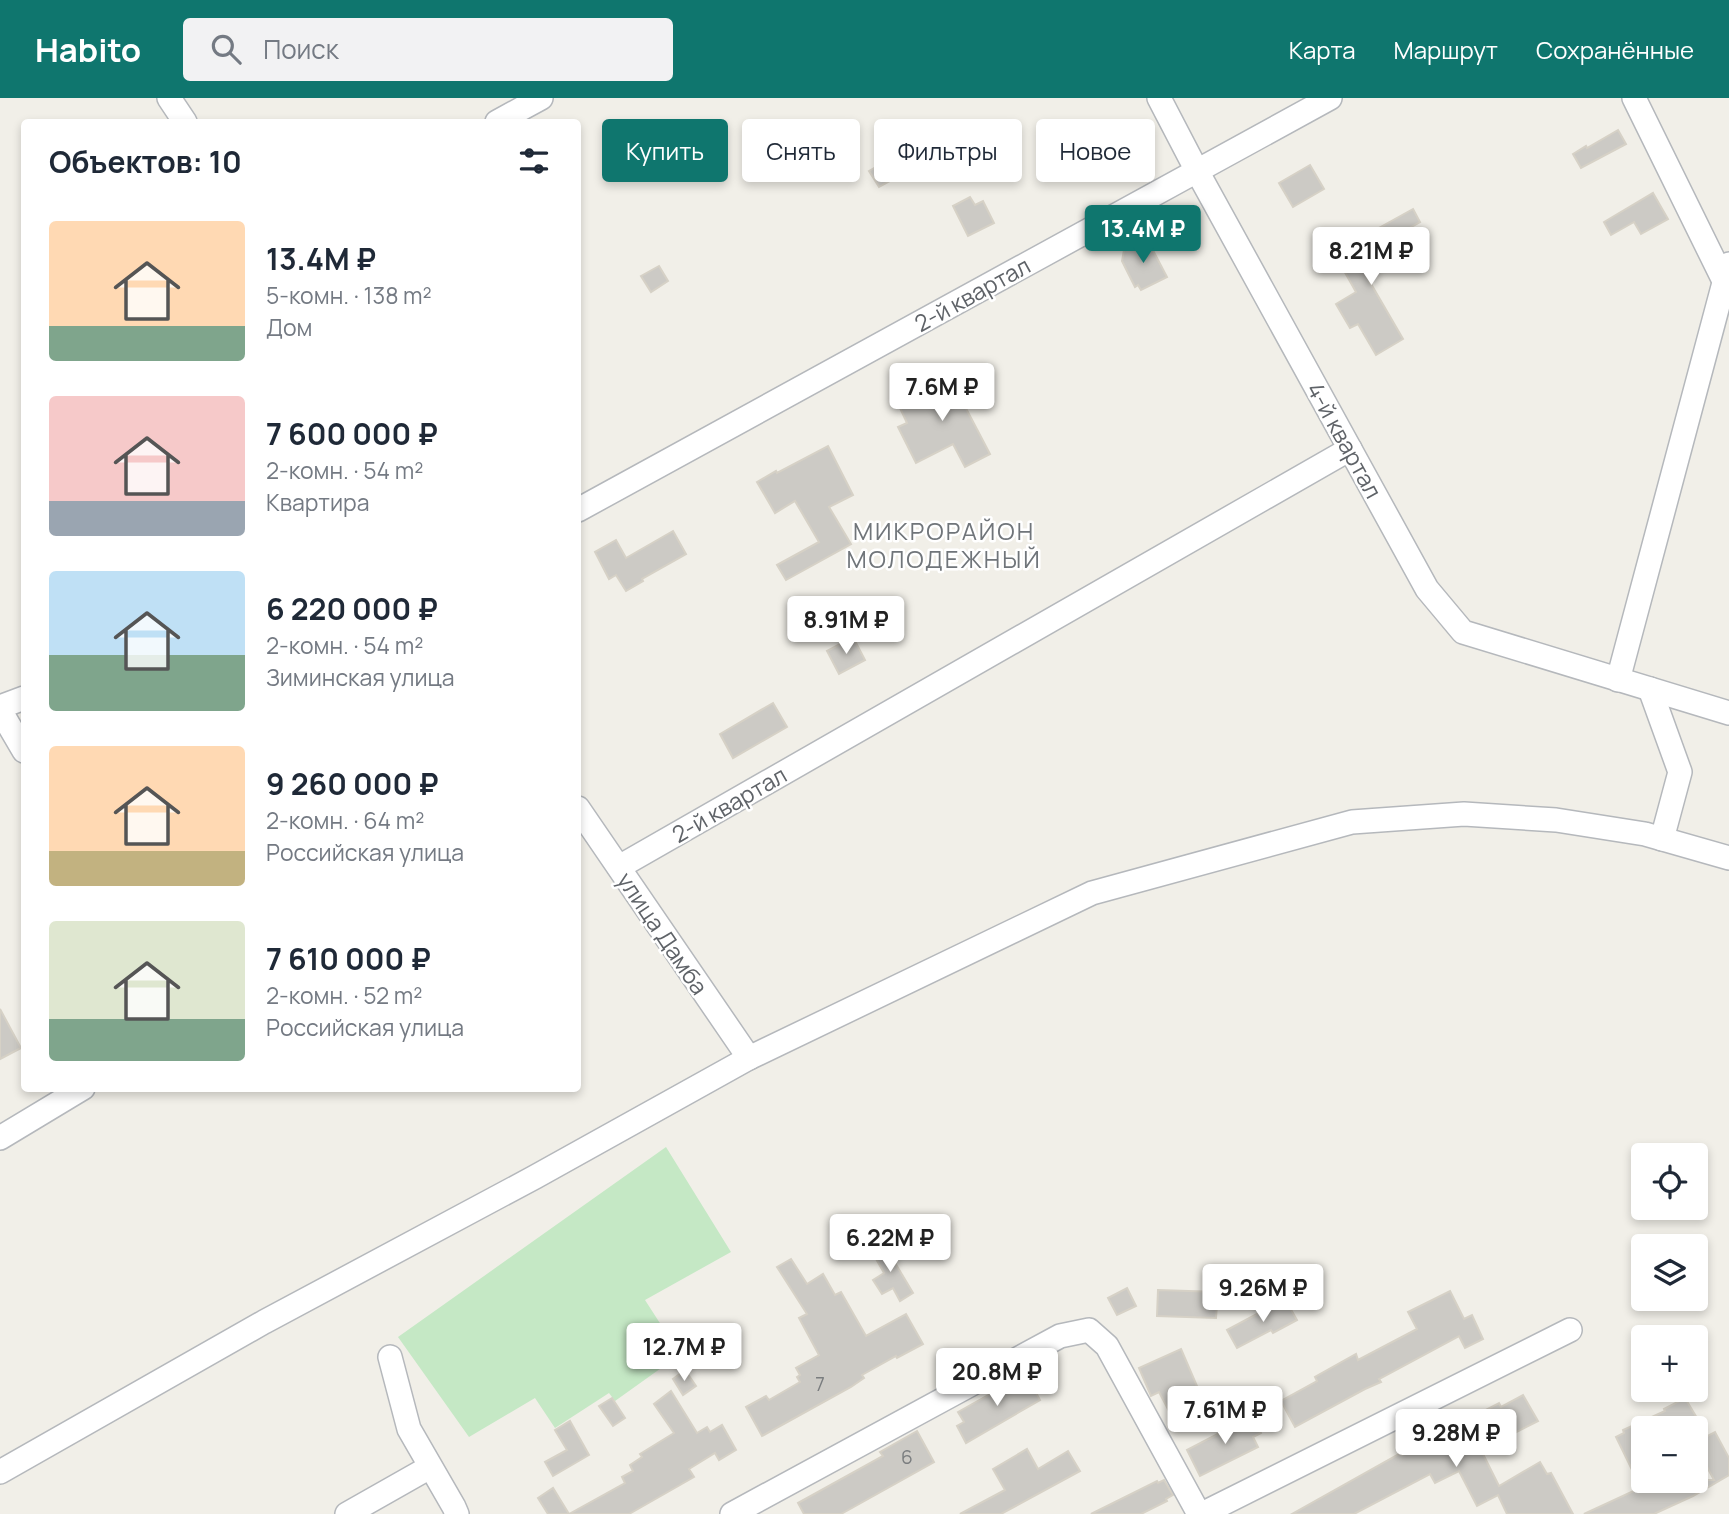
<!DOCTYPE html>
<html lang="ru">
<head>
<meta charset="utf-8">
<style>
  :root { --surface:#fff; --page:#f2f2f3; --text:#1f2937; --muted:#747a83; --accent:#0f766e }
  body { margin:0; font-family:Manrope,sans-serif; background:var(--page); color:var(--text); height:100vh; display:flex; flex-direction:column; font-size:26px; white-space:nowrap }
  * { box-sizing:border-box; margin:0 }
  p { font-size:23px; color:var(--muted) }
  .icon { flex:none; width:38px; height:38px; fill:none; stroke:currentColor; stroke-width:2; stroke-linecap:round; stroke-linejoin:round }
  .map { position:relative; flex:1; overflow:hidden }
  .sheet { position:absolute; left:21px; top:21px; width:560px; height:973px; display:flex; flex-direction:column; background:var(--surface); border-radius:7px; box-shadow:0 4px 10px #0003 }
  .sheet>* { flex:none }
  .banner { position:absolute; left:602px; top:21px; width:665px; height:63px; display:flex; gap:14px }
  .fabs { position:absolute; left:1631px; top:1045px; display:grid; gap:14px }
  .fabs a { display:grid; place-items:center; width:77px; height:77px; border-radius:7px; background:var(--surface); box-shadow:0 4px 10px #0003; font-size:35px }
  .price { position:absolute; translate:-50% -60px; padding:0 16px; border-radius:7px; background:#fff; color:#222; font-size:23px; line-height:46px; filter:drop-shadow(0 2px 4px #0008) }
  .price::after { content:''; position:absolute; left:50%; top:42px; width:21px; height:16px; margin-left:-10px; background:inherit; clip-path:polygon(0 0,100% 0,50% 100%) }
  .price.selected { background:var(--accent); color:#fff }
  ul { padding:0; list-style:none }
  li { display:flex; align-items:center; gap:21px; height:175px; padding:0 28px }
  li span { display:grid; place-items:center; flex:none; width:196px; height:140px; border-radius:7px; color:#555 }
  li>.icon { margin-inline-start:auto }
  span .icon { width:84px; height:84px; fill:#fffc; stroke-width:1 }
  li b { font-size:30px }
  h2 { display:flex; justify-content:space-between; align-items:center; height:84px; padding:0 28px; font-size:30px }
  .chip { padding:0 24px; border-radius:7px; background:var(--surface); box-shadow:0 4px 10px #0003; font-size:24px; line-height:63px }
  .chip.selected { background:var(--accent); color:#fff }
  header { display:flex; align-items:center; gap:42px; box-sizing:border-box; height:98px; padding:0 35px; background:var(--accent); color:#fff }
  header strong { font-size:33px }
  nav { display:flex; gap:38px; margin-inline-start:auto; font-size:24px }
  .search { width:490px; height:63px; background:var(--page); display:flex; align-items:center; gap:18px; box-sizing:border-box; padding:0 24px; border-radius:7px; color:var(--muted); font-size:26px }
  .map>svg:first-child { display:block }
</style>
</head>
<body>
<header>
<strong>Habito</strong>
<div class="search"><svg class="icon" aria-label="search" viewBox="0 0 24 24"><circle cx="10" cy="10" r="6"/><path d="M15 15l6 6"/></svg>Поиск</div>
<nav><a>Карта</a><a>Маршрут</a><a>Сохранённые</a></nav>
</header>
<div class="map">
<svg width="1729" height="1416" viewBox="0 0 1729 1416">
  <rect width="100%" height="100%" fill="#f1efe8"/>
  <path fill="#c5e8c5" d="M666 1049 731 1154 645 1202 676 1250 660 1262 664 1268 615 1303 609 1295 555 1330 535 1300 469 1339 398 1239Z"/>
  <g fill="#cccac5" stroke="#d6d1c6" stroke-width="2">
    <path d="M1618 32 1626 46 1581 70 1573 56 1586 48 1587 50Z"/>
    <path d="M1068 33 1084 60 1060 74 1045 47Z"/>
    <path d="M888 62 897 79 879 89 869 73Z"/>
    <path d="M1310 67 1324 91 1293 109 1279 85Z"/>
    <path d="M1653 95 1668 121 1641 136 1634 124 1611 137 1604 124Z"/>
    <path d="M970 99 975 107 983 103 994 125 968 138 953 108Z"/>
    <path d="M1413 111 1420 124 1356 160 1403 241 1376 257 1358 226 1350 230 1336 206 1356 194 1334 155Z"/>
    <path d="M1147 141 1167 179 1141 192 1138 187 1135 189 1122 163 1124 152Z"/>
    <path d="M659 168 668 183 651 194 641 178Z"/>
    <path d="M952 268 965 294 959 297 990 356 965 369 953 346 916 365 898 329 907 325 900 310 943 288 937 276Z"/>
    <path d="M828 348 853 397 829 409 851 446 786 482 777 467 819 444 795 403 775 415 757 384 776 373 777 375Z"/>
    <path d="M673 433 686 456 642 481 643 483 626 493 616 477 609 481 595 454 616 442 626 460Z"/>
    <path d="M853 539 865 562 839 576 827 553Z"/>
    <path d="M773 605 787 629 733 660 720 636Z"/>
    <path d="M0 911 21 950 0 961Z"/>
    <path d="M882 1143 913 1195 900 1203 893 1190 882 1196 873 1182 884 1175 870 1150Z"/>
    <path d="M791 1161 807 1186 823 1176 835 1197 841 1194 866 1238 906 1216 923 1246 897 1260 896 1258 862 1277 864 1280 851 1289 762 1338 746 1309 766 1298 769 1302 800 1284 797 1279 800 1277 796 1270 819 1257 799 1220 807 1216 777 1169Z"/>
    <path d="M1127 1190 1136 1208 1117 1217 1108 1200Z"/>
    <path d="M1158 1192 1218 1194 1216 1220 1157 1218Z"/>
    <path d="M1450 1193 1464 1221 1472 1217 1483 1241 1465 1250 1459 1238 1379 1281 1381 1284 1365 1291 1295 1329 1281 1303 1317 1283 1315 1279 1356 1256 1358 1262 1417 1231 1408 1214Z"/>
    <path d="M1285 1201 1297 1222 1273 1235 1271 1232 1237 1250 1227 1232Z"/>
    <path d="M1181 1251 1200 1295 1169 1313 1159 1294 1151 1298 1139 1270Z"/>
    <path d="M685 1272 696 1288 683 1297 673 1281Z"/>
    <path d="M1026 1276 1040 1302 966 1345 957 1328 964 1324 958 1314Z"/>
    <path d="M671 1293 697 1335 707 1329 710 1334 722 1327 736 1352 719 1362 715 1355 689 1371 694 1379 629 1416H548L538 1400 553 1390 569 1416 625 1385 622 1379 633 1373 630 1367 642 1359 640 1356 674 1335 654 1306Z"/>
    <path d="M1523 1297 1538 1323 1481 1352 1499 1388 1540 1364 1547 1376 1551 1375 1573 1416H1507L1498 1397 1477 1408 1459 1373 1435 1385 1430 1376 1354 1416H1292L1401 1355 1402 1357 1444 1335 1443 1334 1499 1305 1501 1309Z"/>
    <path d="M612 1300 625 1320 613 1328 599 1308Z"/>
    <path d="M1685 1300 1703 1330H1643V1341L1637 1344 1643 1356V1382H1714L1699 1354 1703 1352 1698 1343 1715 1334 1729 1360V1377L1693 1398 1654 1416H1584L1638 1391 1635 1382H1637L1616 1339 1624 1335 1623 1332 1665 1313 1664 1311Z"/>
    <path d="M1252 1318 1261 1335 1253 1339 1258 1349 1200 1378 1187 1352Z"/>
    <path d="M570 1323 589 1357 553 1378 545 1364 567 1352 555 1332Z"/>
    <path d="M917 1333 934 1364 841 1416H804L798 1405 883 1358 880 1354Z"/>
    <path d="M1027 1351 1038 1371 1068 1353 1080 1373 1001 1416H960L1005 1392 993 1371Z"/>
    <path d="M1164 1382 1173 1397 1166 1401 1167 1403 1141 1416H1091L1157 1383 1158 1385Z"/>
  </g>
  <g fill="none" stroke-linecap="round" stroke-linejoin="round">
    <g stroke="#b5b8bc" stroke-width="26">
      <g id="minor">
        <path d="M169 0 185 24"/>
        <path d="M1159 0 1197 73 1427 491 1463 534 1729 615"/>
        <path d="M1634 0 1727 189"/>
        <path d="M497 24 541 0"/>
        <path d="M578 412 1330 0"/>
        <path d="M1618 582 1729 166"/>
        <path d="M1650 591 1680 674 1662 741"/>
        <path d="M0 609 24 600"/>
        <path d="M0 612 24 653"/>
        <path d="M578 710 749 960"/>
        <path d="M619 769 1350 351"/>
        <path d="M0 1040 83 990"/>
        <path d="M390 1259 409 1331 454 1409 457 1416"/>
        <path d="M0 1374 264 1224 535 1079 749 960 1092 795 1352 724 1464 716 1556 722 1645 736 1729 760"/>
        <path d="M347 1416 430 1369"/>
        <path d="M732 1416 1060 1238 1089 1232 1107 1248 1199 1416"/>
        <path d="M1202 1416 1570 1232"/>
      </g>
    </g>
    <use href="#minor" stroke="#fff" stroke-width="23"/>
  </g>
  <g text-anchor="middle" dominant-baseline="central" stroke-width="5" stroke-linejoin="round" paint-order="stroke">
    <g font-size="19" fill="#7a7d7f">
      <text x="820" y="1286">7</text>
      <text x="907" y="1359">6</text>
    </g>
    <g font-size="23" fill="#5f6368" stroke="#fff">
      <text transform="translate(972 196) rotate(-29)">2-й квартал</text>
      <text transform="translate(1345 342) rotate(61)">4-й квартал</text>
      <text transform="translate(729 706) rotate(-30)">2-й квартал</text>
      <text transform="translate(663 835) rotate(56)">улица Дамба</text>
    </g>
    <g font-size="24" letter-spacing="2" fill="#70757a" stroke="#fff">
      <text x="944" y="432">МИКРОРАЙОН<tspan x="944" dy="28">МОЛОДЕЖНЫЙ</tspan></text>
    </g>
  </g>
</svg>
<div class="fabs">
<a><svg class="icon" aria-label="locate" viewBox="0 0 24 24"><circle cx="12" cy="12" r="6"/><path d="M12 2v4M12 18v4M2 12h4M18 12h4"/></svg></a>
<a><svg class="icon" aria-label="layers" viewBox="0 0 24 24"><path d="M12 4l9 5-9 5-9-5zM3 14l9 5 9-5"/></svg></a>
<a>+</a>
<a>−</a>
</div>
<b class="price selected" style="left:1143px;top:167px">13.4M ₽</b>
<b class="price" style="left:1371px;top:189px">8.21M ₽</b>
<b class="price" style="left:942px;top:325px">7.6M ₽</b>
<b class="price" style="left:846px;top:558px">8.91M ₽</b>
<b class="price" style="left:890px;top:1176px">6.22M ₽</b>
<b class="price" style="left:1263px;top:1226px">9.26M ₽</b>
<b class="price" style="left:684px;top:1285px">12.7M ₽</b>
<b class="price" style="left:997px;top:1310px">20.8M ₽</b>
<b class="price" style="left:1225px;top:1348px">7.61M ₽</b>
<b class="price" style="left:1456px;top:1371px">9.28M ₽</b>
<div class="banner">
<a class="chip selected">Купить</a>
<a class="chip">Снять</a>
<a class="chip">Фильтры</a>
<a class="chip">Новое</a>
</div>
<section class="sheet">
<h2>Объектов: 10<svg class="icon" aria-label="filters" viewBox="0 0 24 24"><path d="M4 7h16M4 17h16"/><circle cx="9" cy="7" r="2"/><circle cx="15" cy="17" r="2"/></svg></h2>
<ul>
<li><span style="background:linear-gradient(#ffd9b3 75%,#7fa58c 0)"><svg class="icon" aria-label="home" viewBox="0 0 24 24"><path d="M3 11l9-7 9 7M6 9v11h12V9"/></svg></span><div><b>13.4M ₽</b><p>5-комн. · 138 m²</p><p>Дом</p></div></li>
<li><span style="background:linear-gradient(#f6c9c9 75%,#9aa5b1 0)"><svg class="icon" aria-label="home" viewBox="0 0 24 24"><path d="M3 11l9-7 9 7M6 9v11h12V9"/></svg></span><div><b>7 600 000 ₽</b><p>2-комн. · 54 m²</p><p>Квартира</p></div></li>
<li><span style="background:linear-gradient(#bfe0f5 60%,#7fa58c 0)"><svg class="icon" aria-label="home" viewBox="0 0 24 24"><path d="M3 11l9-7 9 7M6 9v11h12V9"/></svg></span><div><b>6 220 000 ₽</b><p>2-комн. · 54 m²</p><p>Зиминская улица</p></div></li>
<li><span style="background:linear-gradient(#ffd9b3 75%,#c2b280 0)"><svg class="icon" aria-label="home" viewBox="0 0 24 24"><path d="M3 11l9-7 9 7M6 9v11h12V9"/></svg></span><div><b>9 260 000 ₽</b><p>2-комн. · 64 m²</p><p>Российская улица</p></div></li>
<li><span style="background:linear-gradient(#dfe7d0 70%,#7fa58c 0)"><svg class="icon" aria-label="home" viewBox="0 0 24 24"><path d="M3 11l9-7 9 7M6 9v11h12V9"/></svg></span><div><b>7 610 000 ₽</b><p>2-комн. · 52 m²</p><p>Российская улица</p></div></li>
</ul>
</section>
</div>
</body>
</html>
